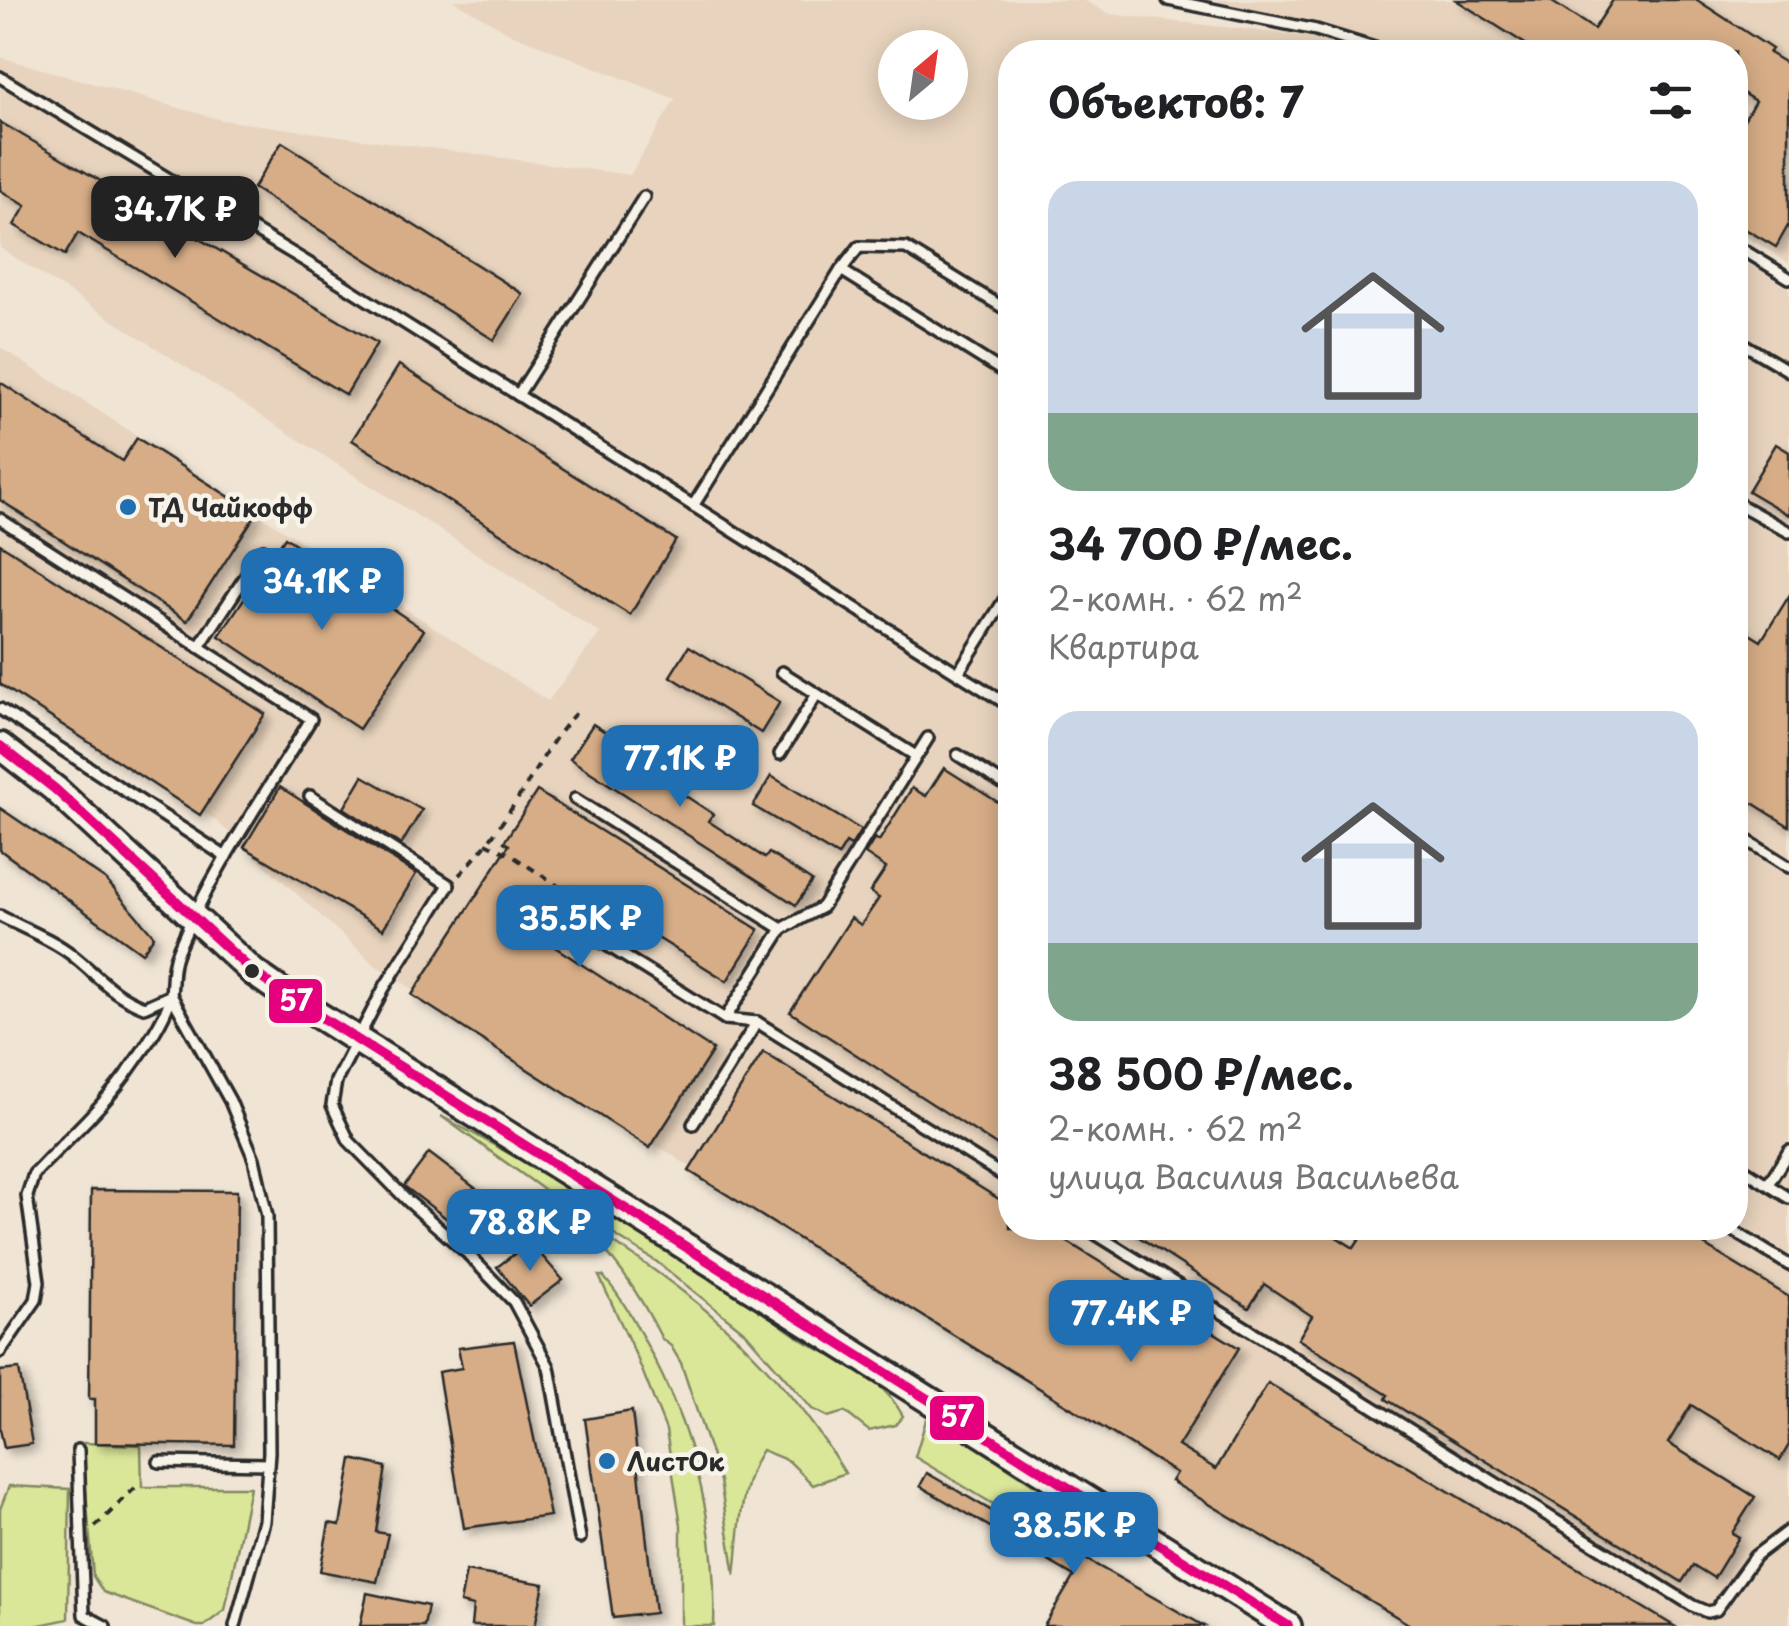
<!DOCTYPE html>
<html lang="ru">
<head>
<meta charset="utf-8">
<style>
  :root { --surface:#fff; --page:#f2f2f2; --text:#202124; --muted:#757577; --accent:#1f6fb2 }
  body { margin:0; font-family:"Playpen Sans",sans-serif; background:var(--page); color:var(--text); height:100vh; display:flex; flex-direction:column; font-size:38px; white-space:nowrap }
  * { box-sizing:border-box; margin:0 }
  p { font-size:32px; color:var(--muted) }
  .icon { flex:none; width:55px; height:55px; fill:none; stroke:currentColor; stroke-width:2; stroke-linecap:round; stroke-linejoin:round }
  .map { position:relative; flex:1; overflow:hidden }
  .side { position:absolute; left:998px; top:40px; width:750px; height:1200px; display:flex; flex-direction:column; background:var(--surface); border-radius:40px; box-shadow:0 5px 25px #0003 }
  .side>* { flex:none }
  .needle { width:65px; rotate:29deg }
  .buttons { position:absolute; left:878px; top:30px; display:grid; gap:20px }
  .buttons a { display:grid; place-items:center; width:90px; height:90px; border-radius:50%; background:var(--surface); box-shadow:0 5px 25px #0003; font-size:50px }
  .price { position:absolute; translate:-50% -85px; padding:0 22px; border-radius:20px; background:var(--accent); color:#fff; font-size:32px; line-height:65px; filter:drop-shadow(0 2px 5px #0008) }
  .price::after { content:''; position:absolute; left:50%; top:60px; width:30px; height:22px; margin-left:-15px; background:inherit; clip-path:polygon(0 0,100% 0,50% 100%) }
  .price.on { background:#222; color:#fff }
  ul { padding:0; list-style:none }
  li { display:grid; align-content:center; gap:20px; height:530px; padding:0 50px }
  li span { display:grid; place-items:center; height:310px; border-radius:30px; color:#555 }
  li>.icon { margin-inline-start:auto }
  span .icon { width:180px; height:180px; fill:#fffc; stroke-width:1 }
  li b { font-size:42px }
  h2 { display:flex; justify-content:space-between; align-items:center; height:120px; padding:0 50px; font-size:42px }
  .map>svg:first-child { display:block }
</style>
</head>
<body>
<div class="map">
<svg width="1789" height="1626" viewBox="0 0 1789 1626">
  <defs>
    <filter id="shadow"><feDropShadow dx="5.5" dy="5.5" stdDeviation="5" flood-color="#0004"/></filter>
  </defs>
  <rect width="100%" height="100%" fill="#f0e5d5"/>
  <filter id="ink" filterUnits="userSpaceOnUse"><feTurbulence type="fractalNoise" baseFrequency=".01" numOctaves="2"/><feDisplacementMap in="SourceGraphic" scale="20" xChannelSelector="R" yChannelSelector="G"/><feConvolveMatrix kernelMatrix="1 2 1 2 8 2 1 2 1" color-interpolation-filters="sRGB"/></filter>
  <g filter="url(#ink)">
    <g fill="#e8d4be" fill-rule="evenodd">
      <path d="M452 0H1083L1110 14 1321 38 1364 52H1010V1228H1735V255L1789 288V1626H1408L375 965 214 819 0 679V347L548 701 600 633 0 248V57L222 120 630 175 675 99 513 35ZM895 48H950V102H895Z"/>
      <path d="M1215 0H1789V263L1735 230V52H1399L1371 40Z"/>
    </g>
    <g fill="#dae799" stroke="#828962" stroke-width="2.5">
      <path d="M441 1116C541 1170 640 1228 735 1291 759 1306 779 1326 803 1340 842 1364 880 1373 903 1416L895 1425 869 1431 845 1412 828 1417 812 1409 746 1333 657 1262 547 1192Z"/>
      <path d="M570 1215C686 1285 774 1356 845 1473L813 1485 789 1461 762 1450C739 1484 740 1534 735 1575L720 1481 681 1363 671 1346 662 1339C638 1291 610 1249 570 1215Z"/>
      <path d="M599 1276H603C624 1300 638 1328 652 1355 697 1441 717 1529 714 1626H681V1525L666 1430 638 1360Z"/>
      <path d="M926 1420 939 1422 1039 1488 1023 1522 915 1457Z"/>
      <path d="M82 1443 141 1445 142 1487H250L225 1610 204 1626H197L103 1592 93 1576Z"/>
      <path d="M9 1486 70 1489 68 1619 35 1626H0V1509Z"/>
    </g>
    <g fill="#d6ad87" stroke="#2b2b2b" stroke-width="2.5" filter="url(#shadow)">
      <path d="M1456 0H1549L1594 29 1613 0H1697L1772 49 1769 53 1789 65V224L1776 247 1735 223V135L1755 101 1735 88V52H1538Z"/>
      <path d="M0 122 377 343 346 395 78 233 65 255 14 225 26 206 0 190Z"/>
      <path d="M282 142 523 294 494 340 253 188Z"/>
      <path d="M399 365 676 540 630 615 352 440Z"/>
      <path d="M0 382 122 461 137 438 256 514 187 621 0 500Z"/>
      <path d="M1776 444 1789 452V515L1748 491Z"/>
      <path d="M285 537 424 630 359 729 219 636Z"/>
      <path d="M0 544 265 714 200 815 0 684Z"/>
      <path d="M1789 596V826L1735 792V625L1761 641Z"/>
      <path d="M689 646 780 702 761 733 670 676Z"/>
      <path d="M593 724 671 775 666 783 713 814 708 821 765 858 769 853 812 881 796 905 570 759Z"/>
      <path d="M944 768 1010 810V1154L790 1012 851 918 861 925 879 898 870 892 886 868 865 854 875 838 879 841 912 788 926 796Z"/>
      <path d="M363 776 422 810 401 845 344 808Z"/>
      <path d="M771 776 861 830 851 846 846 843 838 856 753 806Z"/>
      <path d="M280 787 416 874 383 929 244 847Z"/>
      <path d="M537 791 759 930 727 981 574 886 541 938 713 1050 650 1148 412 995 509 845 504 842Z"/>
      <path d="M0 808 106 880 154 936 142 953 0 850Z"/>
      <path d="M763 1052 1010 1206V1228H1045L1239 1348 1178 1446 1216 1469 1268 1383 1674 1626H1412L1171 1481 1176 1473 689 1171Z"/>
      <path d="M429 1153 500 1207 476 1241 404 1186Z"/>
      <path d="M91 1190 237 1191 234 1445 95 1443V1399H89Z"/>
      <path d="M1125 1228H1322L1354 1248 1367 1228H1676L1789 1297V1445L1780 1460 1691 1405 1668 1443 1755 1497 1732 1533 1739 1537 1714 1578 1693 1565 1682 1582 1386 1399 1388 1395 1298 1339 1312 1316 1264 1284 1249 1308Z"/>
      <path d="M530 1242 563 1280 529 1306 497 1267Z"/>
      <path d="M514 1341 550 1516 464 1528 438 1372 462 1368 458 1348Z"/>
      <path d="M19 1369 32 1444 4 1448 0 1429V1371Z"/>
      <path d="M632 1411 655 1613 613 1618 585 1419Z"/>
      <path d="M352 1459 386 1467 376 1532 388 1534 377 1582 320 1571 329 1523 340 1525Z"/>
      <path d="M927 1473 1033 1535 1036 1531 1204 1626H1044L1074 1576 920 1486Z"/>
      <path d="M466 1571 544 1584 535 1626H471L473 1606 460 1603Z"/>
      <path d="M367 1593 428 1606 424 1626H360Z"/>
    </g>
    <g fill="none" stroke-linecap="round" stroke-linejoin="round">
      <g stroke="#2b2b2b" stroke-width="16">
        <g id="lane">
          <path d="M1168 0 1316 30 1387 52"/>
          <path d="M0 77 325 273 1010 706"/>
          <path d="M1735 245 1789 278"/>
          <path d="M841 270 859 247 906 248 1007 310"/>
          <path d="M1735 339 1789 371"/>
          <path d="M518 395 644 197"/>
          <path d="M1735 502 1789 532"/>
          <path d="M693 506 841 270 1010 376"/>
          <path d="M0 519 199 647"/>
          <path d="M782 672 916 756"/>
          <path d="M958 673 1010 591"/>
          <path d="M0 709 226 857"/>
          <path d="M780 754 817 694"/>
          <path d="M958 755 1010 788"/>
          <path d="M310 796 449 885 384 988 336 1081 332 1105 349 1141 408 1201 466 1252 514 1302 549 1367 580 1538"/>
          <path d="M575 799 782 929"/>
          <path d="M1735 833 1789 867"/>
          <path d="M0 916C23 928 52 939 72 955 99 976 110 994 144 1007L171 995"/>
          <path d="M573 924 725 1019 757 1022 1010 1180"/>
          <path d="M171 995 230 1101 254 1159 267 1216 269 1452 264 1521 235 1626"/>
          <path d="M725 1019 782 929 822 907 928 738"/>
          <path d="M693 1124 757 1022"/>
          <path d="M1735 1164 1789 1198"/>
          <path d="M1768 1184 1789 1151"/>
          <path d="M1086 1228 1693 1606 1707 1612 1716 1610 1755 1556 1789 1530"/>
          <path d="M1729 1228 1789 1265"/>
          <path d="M0 1352 36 1300 39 1282 27 1196 34 1174C66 1139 104 1107 131 1067 143 1051 169 1013 171 994 173 978 171 966 178 950 213 868 265 795 311 719L199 647 263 550"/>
          <path d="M78 1450 84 1615 105 1626"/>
          <path d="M159 1462 268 1464"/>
        </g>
      </g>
      <g stroke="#2b2b2b" stroke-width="32">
        <path id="secondary" d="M0 746 55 789 253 972 286 995 1288 1626"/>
      </g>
      <g stroke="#2b2b2b" stroke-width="4" stroke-dasharray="8 8" stroke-linecap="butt">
        <path d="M486 843 511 855 572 895V909"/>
        <path d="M459 875C488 846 512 809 533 774 547 752 559 729 578 711"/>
        <path d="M95 1527 138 1485"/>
      </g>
      <use href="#lane" stroke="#f7f3e8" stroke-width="9"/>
      <use href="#secondary" stroke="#f7f3e8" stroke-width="25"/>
      <g stroke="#f7f3e8" stroke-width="18">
        <path id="bus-1" d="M0 746 55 789 253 972 286 995 1288 1626"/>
      </g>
      <use href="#bus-1" stroke="#e5007d" stroke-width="10"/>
    </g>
  </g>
  <g fill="#1f6fb2" stroke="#f7f3e8" stroke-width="4">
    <circle cx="128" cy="507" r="10"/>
    <circle cx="607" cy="1461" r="10"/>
  </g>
  <circle fill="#2b2b2b" stroke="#f7f3e8" stroke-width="4" cx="252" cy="971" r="9"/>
  <g text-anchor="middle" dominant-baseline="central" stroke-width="9" stroke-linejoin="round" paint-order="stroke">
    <g font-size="25" font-weight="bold" fill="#2b2b2b" stroke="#f7f3e8" text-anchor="start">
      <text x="148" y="507">ТД Чайкофф</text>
      <text x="627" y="1461">ЛистОк</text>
    </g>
  </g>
  <g stroke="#f7f3e8" stroke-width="4">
    <rect x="267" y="977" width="57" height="48" rx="10" fill="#e5007d"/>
    <rect x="928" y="1394" width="58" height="48" rx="10" fill="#e5007d"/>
  </g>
  <g font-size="28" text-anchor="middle" font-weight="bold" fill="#fff">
    <text x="296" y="1011">57</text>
    <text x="957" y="1427">57</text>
  </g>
</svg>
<div class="buttons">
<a><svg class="needle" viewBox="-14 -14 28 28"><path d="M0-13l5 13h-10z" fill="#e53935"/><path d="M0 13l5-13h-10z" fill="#757577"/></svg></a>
</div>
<b class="price on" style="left:175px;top:261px">34.7K ₽</b>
<b class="price" style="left:322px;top:633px">34.1K ₽</b>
<b class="price" style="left:680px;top:810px">77.1K ₽</b>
<b class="price" style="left:580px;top:970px">35.5K ₽</b>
<b class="price" style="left:530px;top:1274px">78.8K ₽</b>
<b class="price" style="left:1131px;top:1365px">77.4K ₽</b>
<b class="price" style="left:1074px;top:1577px">38.5K ₽</b>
<section class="side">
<h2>Объектов: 7<svg class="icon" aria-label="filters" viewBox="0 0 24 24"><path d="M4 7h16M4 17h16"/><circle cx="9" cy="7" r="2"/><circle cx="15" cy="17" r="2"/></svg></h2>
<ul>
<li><span style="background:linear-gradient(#c9d6e8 75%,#7fa58c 0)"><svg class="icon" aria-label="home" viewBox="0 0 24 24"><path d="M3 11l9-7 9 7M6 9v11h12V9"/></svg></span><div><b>34 700 ₽/мес.</b><p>2-комн. · 62 m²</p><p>Квартира</p></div></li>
<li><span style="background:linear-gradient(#c9d6e8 75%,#7fa58c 0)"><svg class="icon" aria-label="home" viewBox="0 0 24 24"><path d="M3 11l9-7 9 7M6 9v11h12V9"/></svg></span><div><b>38 500 ₽/мес.</b><p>2-комн. · 62 m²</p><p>улица Василия Васильева</p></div></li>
</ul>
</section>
</div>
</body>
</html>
